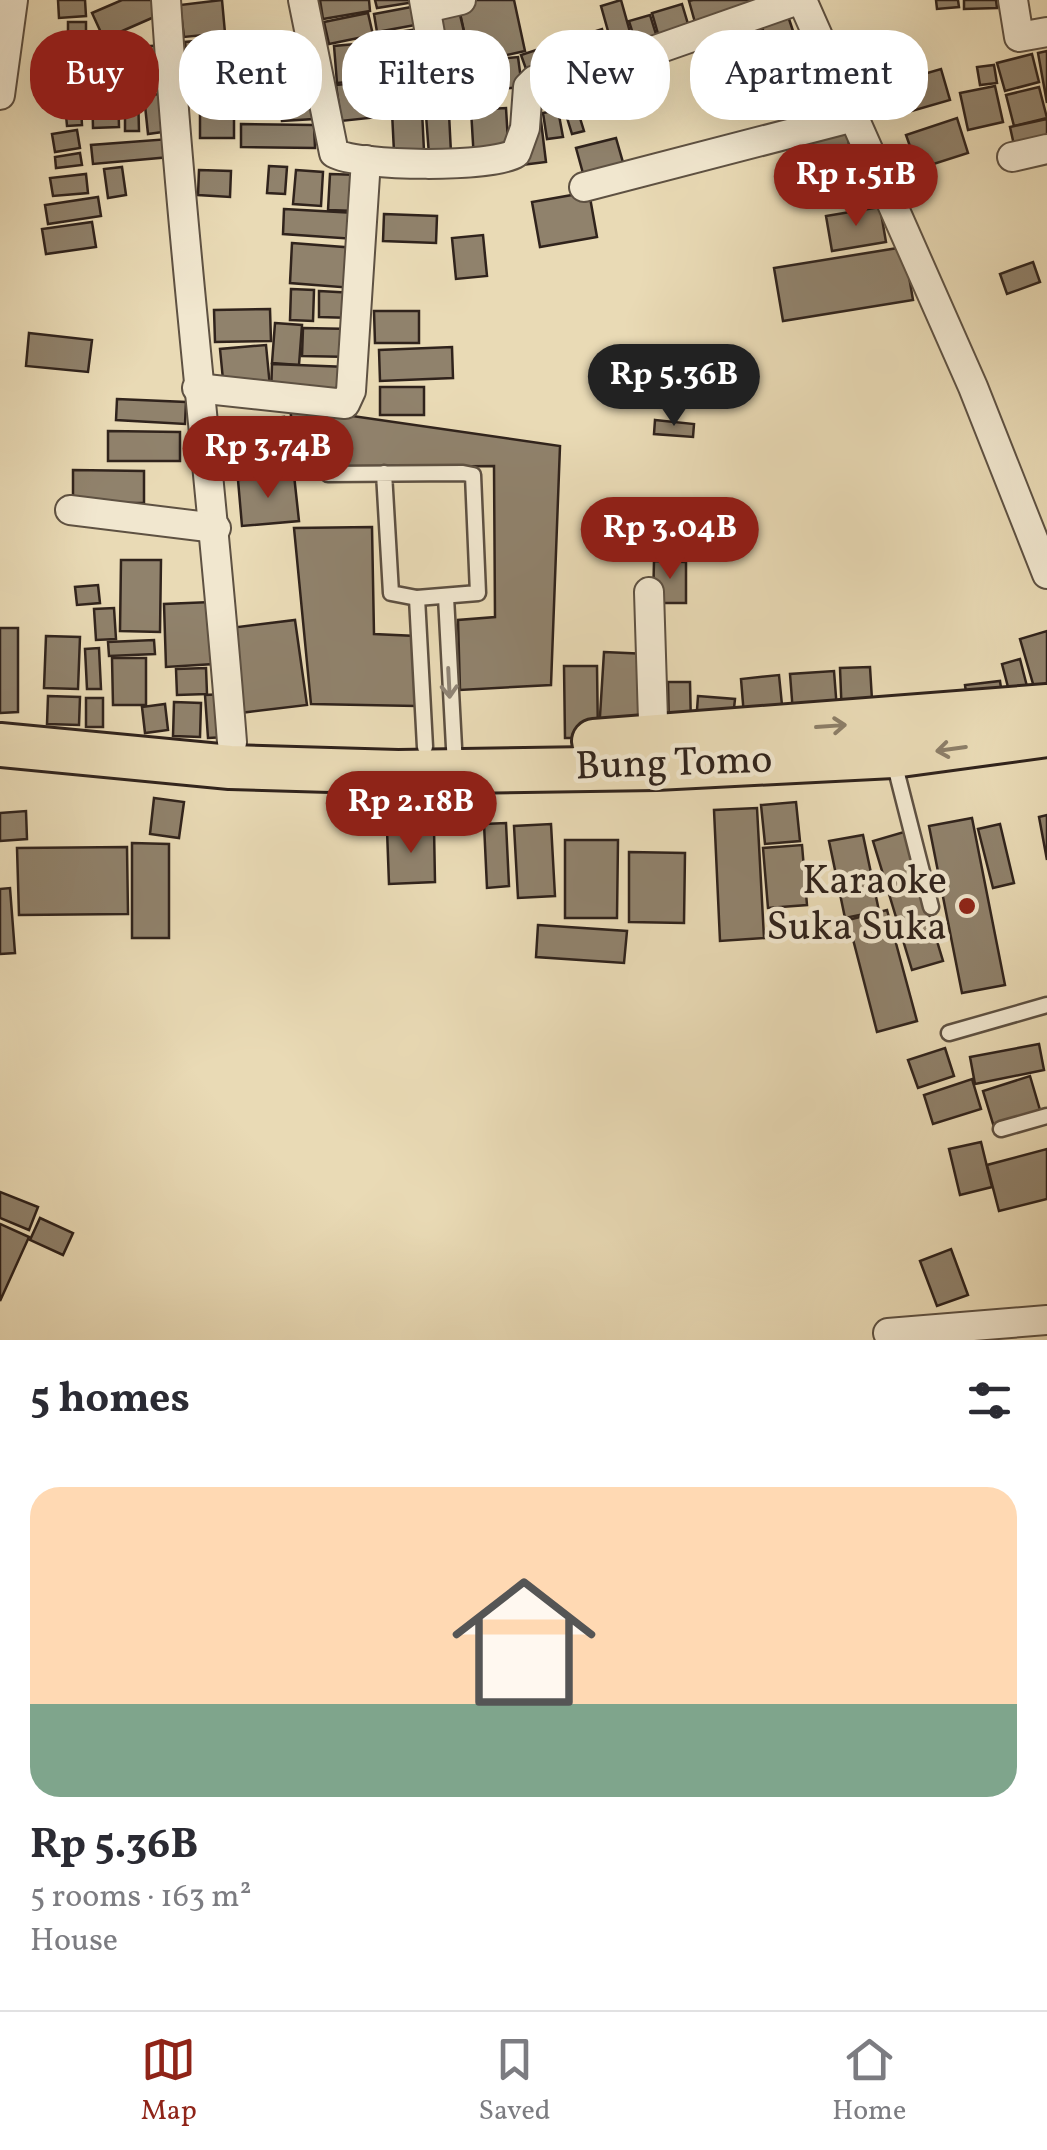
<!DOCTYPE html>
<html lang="en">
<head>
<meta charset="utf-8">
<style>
  :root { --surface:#fff; --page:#f2f2f3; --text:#2b2b33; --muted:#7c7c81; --line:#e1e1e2; --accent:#8f2418 }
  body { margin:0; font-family:Vollkorn,serif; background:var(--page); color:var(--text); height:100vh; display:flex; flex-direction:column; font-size:38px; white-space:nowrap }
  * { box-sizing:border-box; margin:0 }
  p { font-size:32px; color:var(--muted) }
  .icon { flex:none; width:55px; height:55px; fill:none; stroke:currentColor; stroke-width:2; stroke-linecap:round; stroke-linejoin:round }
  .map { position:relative; height:1340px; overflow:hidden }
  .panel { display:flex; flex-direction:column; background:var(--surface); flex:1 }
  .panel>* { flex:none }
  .top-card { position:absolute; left:30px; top:30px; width:988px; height:90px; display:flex; gap:20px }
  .price { position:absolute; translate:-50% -85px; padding:0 22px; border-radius:35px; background:var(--accent); color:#fff; font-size:32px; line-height:65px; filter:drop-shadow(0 2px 5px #0008) }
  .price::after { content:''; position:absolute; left:50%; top:60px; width:30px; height:22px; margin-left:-15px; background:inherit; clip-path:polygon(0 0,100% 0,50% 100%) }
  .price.current { background:#222; color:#fff }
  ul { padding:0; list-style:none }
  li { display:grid; align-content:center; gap:20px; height:530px; padding:0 30px }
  li span { display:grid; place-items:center; height:310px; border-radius:30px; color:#555 }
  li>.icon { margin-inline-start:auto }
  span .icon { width:180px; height:180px; fill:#fffc; stroke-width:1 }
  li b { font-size:42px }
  h2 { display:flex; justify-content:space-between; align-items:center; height:120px; padding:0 30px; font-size:42px }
  .pill { padding:0 35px; border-radius:40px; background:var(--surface); box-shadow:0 10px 40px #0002; font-size:35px; line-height:90px }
  .pill.current { background:var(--accent); color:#fff }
  .tab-bar { display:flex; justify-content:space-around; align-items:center; height:140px; border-top:2px solid var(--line); background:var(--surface); font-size:28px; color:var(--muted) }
  .tab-bar a { display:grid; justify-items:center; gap:5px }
  .tab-bar .current { color:var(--accent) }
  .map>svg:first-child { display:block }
</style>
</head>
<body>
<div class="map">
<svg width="1047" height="1340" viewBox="0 0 1047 1340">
  <rect width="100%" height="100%" fill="#e9dab5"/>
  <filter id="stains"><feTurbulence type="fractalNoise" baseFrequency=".002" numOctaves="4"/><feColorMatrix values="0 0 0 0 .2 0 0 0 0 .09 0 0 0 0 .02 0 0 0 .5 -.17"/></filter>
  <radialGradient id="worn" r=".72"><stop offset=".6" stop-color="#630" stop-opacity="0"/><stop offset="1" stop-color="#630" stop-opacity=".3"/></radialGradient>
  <g fill="#90826c" stroke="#30231c" stroke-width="2.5">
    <path d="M58 0H85L86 16 59 18Z"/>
    <path d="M122 0H155L161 14 104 39 92 13Z"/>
    <path d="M222 0 225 33 184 37 180 5Z"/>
    <path d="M320 0H369L370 11 323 19Z"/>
    <path d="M375 0H421V1L377 8Z"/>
    <path d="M475 0H514L525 51 471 63 458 4Z"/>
    <path d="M621 0 635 50 615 56 601 6Z"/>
    <path d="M693 0H756L696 26 689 1Z"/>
    <path d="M936 0H958L959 7 937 9Z"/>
    <path d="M964 0H996L997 8 964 9Z"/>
    <path d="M682 4 691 34 661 44 652 13Z"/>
    <path d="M422 5 426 23 377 32 374 14Z"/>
    <path d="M458 6 470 58 441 64 429 12Z"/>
    <path d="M368 13 373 35 329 44 324 22Z"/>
    <path d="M787 13 798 46 771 55 760 21Z"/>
    <path d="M650 15 659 44 638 50 629 21Z"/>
    <path d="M758 21 767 48 702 71 692 44Z"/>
    <rect x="68" y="22" width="18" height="26"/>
    <path d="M419 29 423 54 388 59 384 34Z"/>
    <path d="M602 29 610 56 579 66 571 39Z"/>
    <path d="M240 37 243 67 188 72 185 42Z"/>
    <path d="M296 38 297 70 261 72 260 40Z"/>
    <path d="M563 41 572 66 530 80 521 55Z"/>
    <path d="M378 42 382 79 337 83 334 46Z"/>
    <path d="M164 45 166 61 123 65 121 48Z"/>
    <path d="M1047 51V103L1038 53Z"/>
    <path d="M1032 54 1039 82 1005 91 997 63Z"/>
    <path d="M67 55H87L88 86H67Z"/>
    <path d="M518 57 522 87 499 89 496 59Z"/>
    <path d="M431 62 434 104 390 106 387 64Z"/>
    <path d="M640 62 644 78 578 93 574 77Z"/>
    <rect x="449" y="65" width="46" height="23"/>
    <path d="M994 65 997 83 980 85 977 67Z"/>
    <path d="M164 67 165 89 121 90V68Z"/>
    <path d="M941 69 950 100 891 117 882 86Z"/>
    <path d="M239 74 241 94 195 99 192 79Z"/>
    <rect x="256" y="75" width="50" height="16"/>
    <path d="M802 77 807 94 781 102 776 84Z"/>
    <path d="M384 80 388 116 341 121 336 85Z"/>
    <path d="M995 86 1003 122 968 130 960 93Z"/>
    <path d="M118 87 119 127 93 128 92 88Z"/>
    <path d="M1039 87 1047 118 1014 126 1006 95Z"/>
    <path d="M80 91 82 125 67 126 64 93Z"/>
    <path d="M138 93 139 131H125V94Z"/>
    <path d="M167 93 170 131 148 134 144 96Z"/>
    <path d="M312 94 314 119 282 121 280 96Z"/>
    <path d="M810 99 818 123 787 133 779 109Z"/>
    <rect x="200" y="100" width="34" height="38"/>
    <path d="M575 102 584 131 572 134 563 105Z"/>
    <path d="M506 108 509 158 474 160 471 110Z"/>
    <path d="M558 110 563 137 547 139 543 113Z"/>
    <path d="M422 111 424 151 394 152 392 112Z"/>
    <path d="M540 113 546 162 521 165 515 116Z"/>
    <path d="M449 114 451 153 429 155 426 115Z"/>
    <path d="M957 118 968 153 918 169 906 135Z"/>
    <path d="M1047 119V148L1016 154 1010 127Z"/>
    <path d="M241 124 314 125 315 148 241 147Z"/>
    <path d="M847 128 851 160 804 165 801 132Z"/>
    <path d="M77 130 80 148 55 152 52 134Z"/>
    <path d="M616 138 624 166 584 177 576 148Z"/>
    <path d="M169 139 170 157 93 164 91 145Z"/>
    <path d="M80 153 82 165 56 168 55 157Z"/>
    <path d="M269 166 287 167 285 194 267 193Z"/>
    <path d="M122 167 126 195 108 198 104 169Z"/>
    <path d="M199 170 231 171 230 197 198 195Z"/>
    <path d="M296 170 323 172 321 206 293 204Z"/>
    <path d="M86 174 88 193 53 196 50 178Z"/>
    <path d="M330 174 360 175 357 211 328 210Z"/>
    <path d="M589 192 597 237 540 247 532 202Z"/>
    <path d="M98 197 101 216 48 224 45 205Z"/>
    <path d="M880 207 886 242 832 251 826 216Z"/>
    <path d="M284 209 356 213 355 239 283 234Z"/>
    <path d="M384 214 437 216 436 243 383 241Z"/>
    <path d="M92 222 96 247 46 254 42 229Z"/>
    <path d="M483 235 487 276 456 279 452 238Z"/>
    <path d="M292 243 356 248 353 288 290 283Z"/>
    <path d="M904 247 913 300 783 321 774 268Z"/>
    <path d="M1033 262 1040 282 1007 294 1000 274Z"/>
    <path d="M291 289 314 290 313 321 290 320Z"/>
    <path d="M319 291 355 293 354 318 319 317Z"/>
    <path d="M270 309 271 341 215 342 214 310Z"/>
    <path d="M374 311H419V343H375Z"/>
    <path d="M275 323 302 325 299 365 272 363Z"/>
    <path d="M303 328 353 329 352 357 302 356Z"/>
    <path d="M29 333 92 340 88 372 26 366Z"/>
    <path d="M266 345 270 387 224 390 220 349Z"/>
    <path d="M452 347 453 378 380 381 379 350Z"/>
    <path d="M272 364 347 367V398L271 395Z"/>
    <rect x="380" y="387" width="44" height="28"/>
    <path d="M117 399 186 402 185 424 116 420Z"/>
    <path d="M290 407 560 446 551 685 460 690 458 620 495 617 494 466 297 468Z"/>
    <path d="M284 417 290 470 237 475 231 423Z"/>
    <path d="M655 420 694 424 693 437 654 434Z"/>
    <path d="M108 431 180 432V461H108Z"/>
    <path d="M73 470 144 471V503H73Z"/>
    <path d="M294 475 299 521 242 526 238 480Z"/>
    <path d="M372 527 374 634 416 636V706L311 704 294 528Z"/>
    <path d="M121 560H161L160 632 120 631Z"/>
    <path d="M654 561 686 562V603H653Z"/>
    <path d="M98 585 100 603 77 605 75 587Z"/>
    <path d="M211 602 214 664 166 667 164 604Z"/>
    <path d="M114 608 116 639 96 640 94 609Z"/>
    <path d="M295 620 307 705 240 713 230 628Z"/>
    <path d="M0 628H18V712L0 713Z"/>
    <path d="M1047 631V699L1038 701 1020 639Z"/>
    <path d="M46 636 80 637 78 689 44 688Z"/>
    <path d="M154 640 155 654 109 656 108 642Z"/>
    <path d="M99 648 101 689H87L85 649Z"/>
    <path d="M604 652 648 654 644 734 599 732Z"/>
    <path d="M112 658H146V705H113Z"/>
    <path d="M1020 659 1031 702 1013 706 1002 664Z"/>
    <path d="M564 666H597L598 738H565Z"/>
    <path d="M870 667 873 716 842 718 840 668Z"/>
    <path d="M206 668 207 694 177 695 176 669Z"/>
    <path d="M834 671 838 723 794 726 790 674Z"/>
    <path d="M779 675 784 725 745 728 741 679Z"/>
    <path d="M1000 681 1004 709 969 714 965 685Z"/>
    <path d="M668 682H690L691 726 669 727Z"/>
    <path d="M224 694 227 737 208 738 205 695Z"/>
    <path d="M48 696 80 697 79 725 47 724Z"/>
    <path d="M698 696 735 699 732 727 696 724Z"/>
    <rect x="86" y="698" width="17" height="29"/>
    <path d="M174 702 201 703 200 737 173 736Z"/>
    <path d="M165 704 168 730 145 733 142 707Z"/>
    <path d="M154 798 184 802 179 838 150 834Z"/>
    <path d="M796 802 800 841 765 844 761 805Z"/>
    <path d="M757 808 764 938 720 941 714 810Z"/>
    <path d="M26 811 27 839 0 841V813Z"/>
    <path d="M1047 815V860L1039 817Z"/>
    <path d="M972 818 1005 985 962 993 929 826Z"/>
    <path d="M506 823 509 886 487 888 484 824Z"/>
    <path d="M551 824 555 896 518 898 514 826Z"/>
    <path d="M1000 824 1014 883 993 888 978 829Z"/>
    <path d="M434 828 435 882 389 884 387 830Z"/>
    <path d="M904 832 943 961 912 970 873 841Z"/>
    <path d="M863 835 879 911 845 918 829 841Z"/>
    <path d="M565 840H618L617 918H565Z"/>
    <path d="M132 843 169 844V938H132Z"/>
    <path d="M802 845 807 905 768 908 763 848Z"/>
    <path d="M127 847 128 914 19 915 17 848Z"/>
    <path d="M629 852 685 853 684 923 629 922Z"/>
    <path d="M10 888 15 953 0 954V889Z"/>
    <path d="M887 910 917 1021 877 1032 848 920Z"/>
    <path d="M538 925 627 931 624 963 536 957Z"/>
    <path d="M1039 1044 1044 1070 975 1084 970 1057Z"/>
    <path d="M945 1048 954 1076 918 1088 908 1060Z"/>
    <path d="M1030 1076 1040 1110 994 1127 983 1091Z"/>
    <path d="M972 1079 981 1109 933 1124 924 1095Z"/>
    <path d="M981 1142 992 1187 960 1195 949 1149Z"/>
    <path d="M1047 1149V1199L999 1211 987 1165Z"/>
    <path d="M0 1192 38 1207 29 1230 0 1218Z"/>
    <path d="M40 1218 73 1233 63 1255 30 1240Z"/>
    <path d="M0 1224 29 1237 0 1301Z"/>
    <path d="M951 1249 968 1295 937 1306 920 1261Z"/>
  </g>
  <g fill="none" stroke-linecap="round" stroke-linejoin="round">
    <g stroke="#5e5142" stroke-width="19">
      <g id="service">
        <path d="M328 474 463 473 473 475 478 593 417 598 391 593 384 473"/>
        <path d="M446 597 455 766"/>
        <path d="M417 598 425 747"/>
        <path d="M894 762 931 907"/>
        <path d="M949 1033 1047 1005"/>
        <path d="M1001 1129 1047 1116"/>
      </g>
    </g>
    <g stroke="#5e5142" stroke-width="32">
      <g id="minor">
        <path d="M166 0C182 248 213 494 232 742"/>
        <path d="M303 0 334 153C359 167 493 168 516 153L525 128 528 87 535 80 638 56 798 0"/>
        <path d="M424 0 440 90"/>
        <path d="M802 0 973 387 1047 574"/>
        <path d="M1013 0 1019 37 1047 32"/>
        <path d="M426 8 461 0"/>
        <path d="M0 95 13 0"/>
        <path d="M1012 157 1047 149"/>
        <path d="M584 187 854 117"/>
        <path d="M197 388 345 404 351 391 366 160"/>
        <path d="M70 510 216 528"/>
        <path d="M649 592 654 752"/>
        <path d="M888 1333 1047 1320"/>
      </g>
    </g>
    <g stroke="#30231c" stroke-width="48">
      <g id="primary">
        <path d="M594 741 1047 706"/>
        <path d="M0 745 230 767 398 772 656 768 893 756 1047 735"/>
      </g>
    </g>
    <use href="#service" stroke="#f1e7cf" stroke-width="14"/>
    <use href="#minor" stroke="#f1e7cf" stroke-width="28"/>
    <use href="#primary" stroke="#e9dab5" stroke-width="42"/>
  </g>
  <defs><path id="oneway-shaft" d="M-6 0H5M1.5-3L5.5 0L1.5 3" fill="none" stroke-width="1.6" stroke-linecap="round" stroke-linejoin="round" transform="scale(2.5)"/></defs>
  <use stroke="#908576" href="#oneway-shaft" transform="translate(449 683) rotate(87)"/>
  <g stroke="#8c7e68">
    <use href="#oneway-shaft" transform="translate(831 726) rotate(-4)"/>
    <use href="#oneway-shaft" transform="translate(951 749) rotate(172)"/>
  </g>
  <circle fill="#8f2418" stroke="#f1e7cf" stroke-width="4" cx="967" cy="906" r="10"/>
  <g text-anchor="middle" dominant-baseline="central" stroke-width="9" stroke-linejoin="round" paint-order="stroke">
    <g font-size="40" fill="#30231c" stroke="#f1e7cf">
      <text transform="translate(674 765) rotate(-2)">Bung Tomo</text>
    </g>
    <g font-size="40" fill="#30231c" stroke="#f1e7cf" text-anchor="end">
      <text x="947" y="883">Karaoke<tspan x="947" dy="46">Suka Suka</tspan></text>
    </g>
  </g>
  <rect width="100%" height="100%" filter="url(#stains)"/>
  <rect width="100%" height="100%" fill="url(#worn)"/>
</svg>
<b class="price" style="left:856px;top:229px">Rp 1.51B</b>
<b class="price current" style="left:674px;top:429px">Rp 5.36B</b>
<b class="price" style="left:268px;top:501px">Rp 3.74B</b>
<b class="price" style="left:670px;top:582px">Rp 3.04B</b>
<b class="price" style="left:411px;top:856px">Rp 2.18B</b>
<div class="top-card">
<a class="pill current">Buy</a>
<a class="pill">Rent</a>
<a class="pill">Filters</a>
<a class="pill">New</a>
<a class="pill">Apartment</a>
</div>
</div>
<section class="panel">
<h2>5 homes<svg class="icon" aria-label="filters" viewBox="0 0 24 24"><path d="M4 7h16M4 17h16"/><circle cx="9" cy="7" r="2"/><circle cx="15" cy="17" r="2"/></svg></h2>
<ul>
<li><span style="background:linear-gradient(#ffd9b3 70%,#7fa58c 0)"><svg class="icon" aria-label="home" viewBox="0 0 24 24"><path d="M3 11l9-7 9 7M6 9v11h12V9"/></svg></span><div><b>Rp 5.36B</b><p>5 rooms · 163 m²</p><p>House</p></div></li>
</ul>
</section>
<nav class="tab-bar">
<a class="current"><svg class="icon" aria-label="map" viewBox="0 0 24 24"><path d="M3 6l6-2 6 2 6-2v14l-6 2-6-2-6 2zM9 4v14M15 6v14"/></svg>Map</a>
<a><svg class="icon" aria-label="saved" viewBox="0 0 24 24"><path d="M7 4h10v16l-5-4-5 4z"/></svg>Saved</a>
<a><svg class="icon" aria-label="home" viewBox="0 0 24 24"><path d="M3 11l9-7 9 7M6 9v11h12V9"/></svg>Home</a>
</nav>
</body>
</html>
